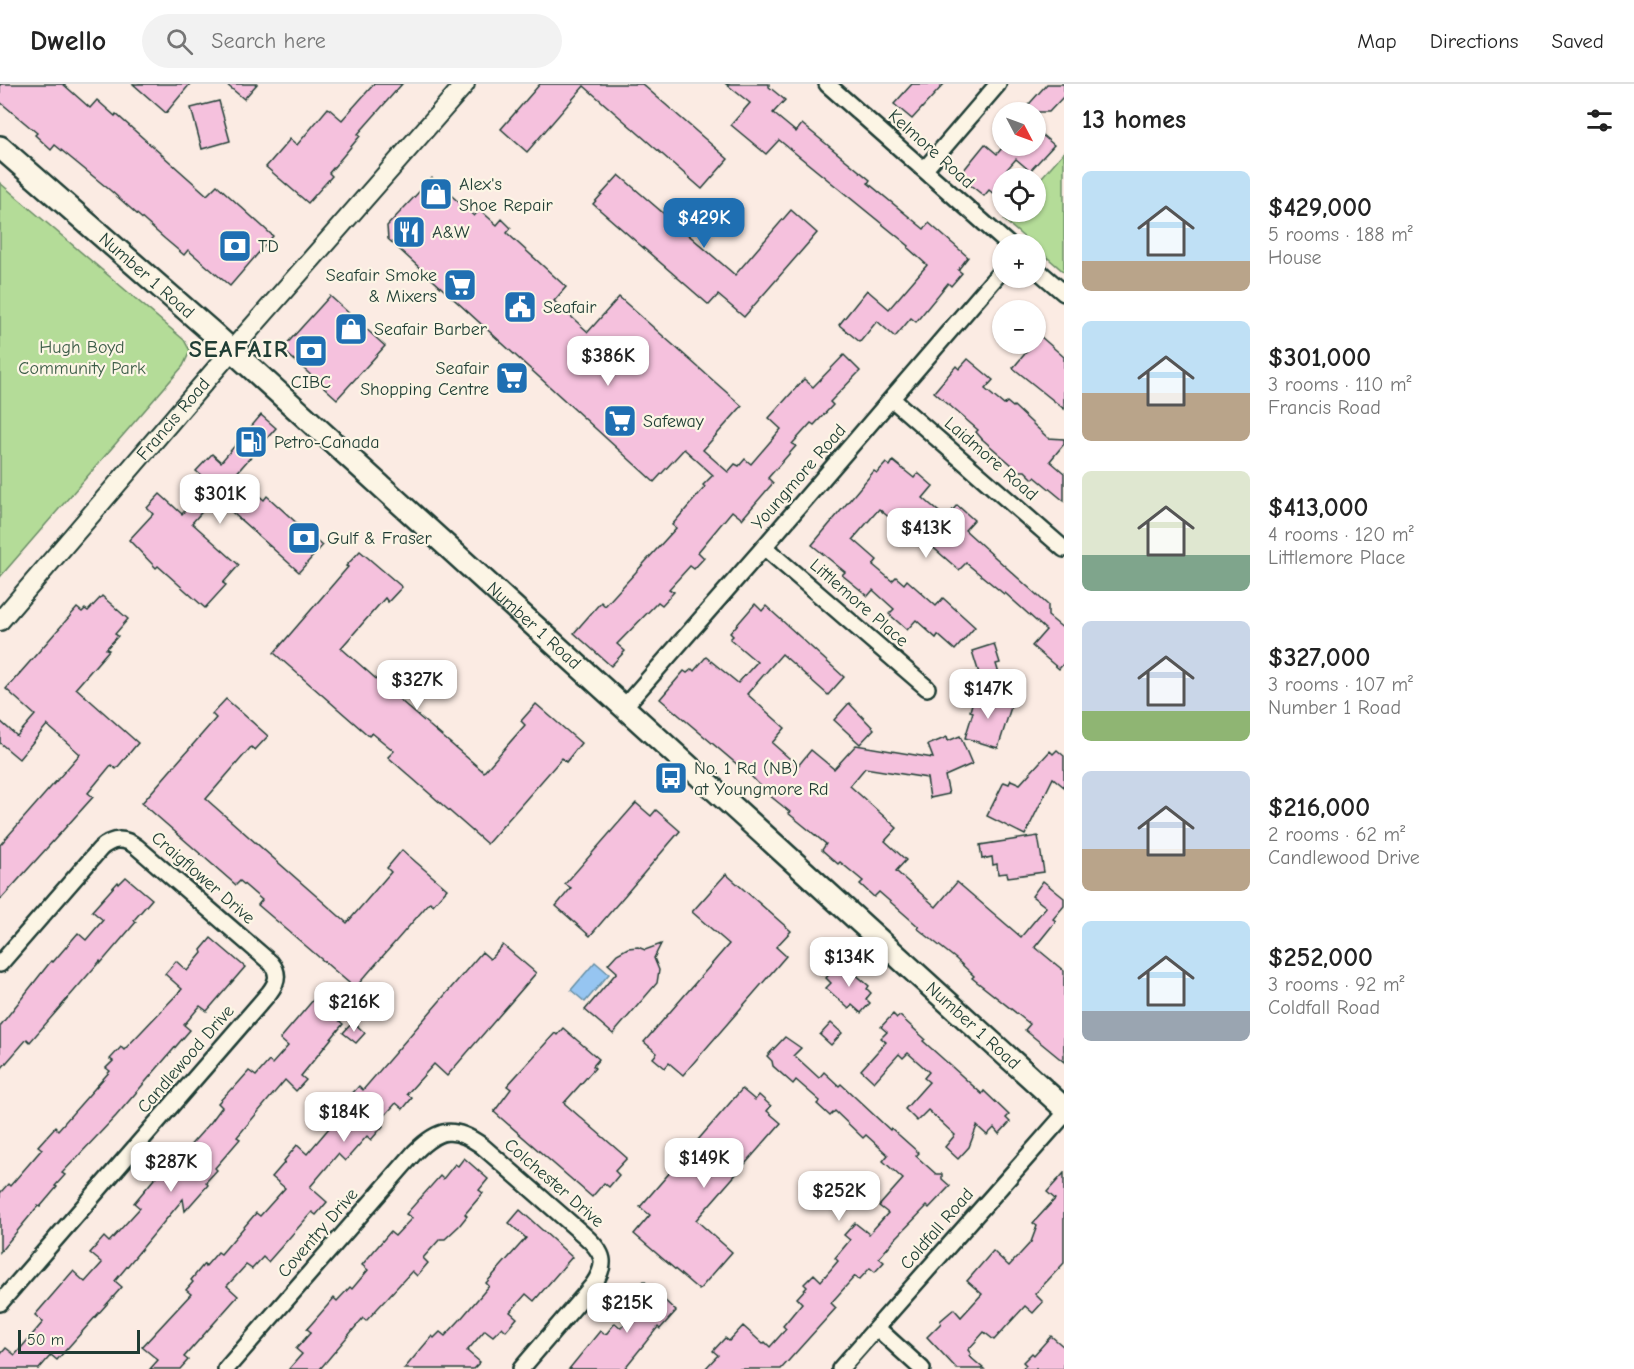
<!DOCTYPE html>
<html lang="en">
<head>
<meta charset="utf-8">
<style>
  :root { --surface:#fff; --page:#f2f2f2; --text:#222; --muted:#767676; --line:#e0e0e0; --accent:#1f6fb2 }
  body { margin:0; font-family:"Comic Neue",sans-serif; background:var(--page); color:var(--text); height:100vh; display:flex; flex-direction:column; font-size:22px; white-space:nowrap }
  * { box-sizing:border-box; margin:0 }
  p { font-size:20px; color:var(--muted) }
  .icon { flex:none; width:33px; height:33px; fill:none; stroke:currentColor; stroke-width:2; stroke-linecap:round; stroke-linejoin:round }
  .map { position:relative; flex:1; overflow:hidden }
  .drawer { display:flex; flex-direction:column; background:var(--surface); width:570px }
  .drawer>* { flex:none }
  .needle { width:39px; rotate:131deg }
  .controls { position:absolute; left:992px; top:18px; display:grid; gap:12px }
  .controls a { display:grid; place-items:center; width:54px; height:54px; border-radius:50%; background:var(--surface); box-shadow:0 2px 4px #0004; font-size:30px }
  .scale { position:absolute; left:18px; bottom:15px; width:122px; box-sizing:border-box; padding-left:6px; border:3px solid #1f3d34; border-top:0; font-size:16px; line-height:21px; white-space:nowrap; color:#1f3d34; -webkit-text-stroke:4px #fcf5e5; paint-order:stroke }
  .price { position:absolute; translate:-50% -51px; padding:0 14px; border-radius:12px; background:#fff; color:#222; font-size:20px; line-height:39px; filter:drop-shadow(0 2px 3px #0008) }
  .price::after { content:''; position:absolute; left:50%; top:36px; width:18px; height:14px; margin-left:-9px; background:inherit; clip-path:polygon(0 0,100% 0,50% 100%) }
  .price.on { background:var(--accent); color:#fff }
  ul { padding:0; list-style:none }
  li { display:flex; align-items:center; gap:18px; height:150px; padding:0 18px }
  li span { display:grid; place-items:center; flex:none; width:168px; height:120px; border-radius:9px; color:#555 }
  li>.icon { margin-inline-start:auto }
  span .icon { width:72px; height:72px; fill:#fffc; stroke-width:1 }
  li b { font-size:26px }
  h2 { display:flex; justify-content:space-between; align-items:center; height:72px; padding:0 18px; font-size:26px }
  header { display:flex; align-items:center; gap:36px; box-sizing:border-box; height:84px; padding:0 30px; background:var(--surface); border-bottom:2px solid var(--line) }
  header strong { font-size:28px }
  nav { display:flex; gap:33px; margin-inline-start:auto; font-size:21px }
  .search { width:420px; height:54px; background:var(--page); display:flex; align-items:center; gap:15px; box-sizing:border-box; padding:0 21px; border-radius:33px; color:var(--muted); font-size:22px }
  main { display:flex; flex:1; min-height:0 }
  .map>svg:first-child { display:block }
</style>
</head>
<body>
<header>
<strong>Dwello</strong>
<div class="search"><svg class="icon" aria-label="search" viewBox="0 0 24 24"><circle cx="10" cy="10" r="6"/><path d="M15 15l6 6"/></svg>Search here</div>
<nav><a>Map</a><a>Directions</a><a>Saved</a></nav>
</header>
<main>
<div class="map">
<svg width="1064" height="1285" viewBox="0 0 1064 1285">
  <rect width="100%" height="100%" fill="#fbebe3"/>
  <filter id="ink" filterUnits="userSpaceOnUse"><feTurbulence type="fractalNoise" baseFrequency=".0167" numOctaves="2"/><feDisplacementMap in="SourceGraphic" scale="12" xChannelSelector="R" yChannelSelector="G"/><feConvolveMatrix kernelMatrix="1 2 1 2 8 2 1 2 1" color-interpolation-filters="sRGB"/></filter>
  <g filter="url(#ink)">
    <g fill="#b4dc98" stroke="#6a8c66" stroke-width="1.5">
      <path d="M1064 68V188L1004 136 1011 128H1035V101Z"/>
      <path d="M0 99 184 256 190 267 183 282 0 493Z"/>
    </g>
    <path fill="#96c5f1" stroke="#668fa5" stroke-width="1.5" d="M595 878 609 890 585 918 571 906Z"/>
    <g fill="#f5c1dd" stroke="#1f3d34" stroke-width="1.5">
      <path d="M0 0H63L90 24 97 16 115 32 116 30 207 111 217 101 273 152 230 202 188 166 184 171 165 155 111 107 55 61 51 66 35 51 37 49 0 18Z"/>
      <path d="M133 0H190L166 29Z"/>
      <path d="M226 0H257L244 15Z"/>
      <path d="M374 0H402L358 50 360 52 329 89 332 92 308 119 266 83 290 55 297 61 328 24 342 36Z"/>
      <path d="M540 0H642L728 75 702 105 584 2 527 68 501 45Z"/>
      <path d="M726 0H769V3L785 16 773 29 796 48 802 40 870 96 868 99 924 145 929 139 968 173 958 186 962 189 951 202 948 199 916 238 911 234 895 253 877 237 860 258 839 241 867 206 889 225 927 181 908 164 909 162 779 56 766 70 731 41 750 19Z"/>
      <path d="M912 0H944L912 35 894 20Z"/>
      <path d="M1047 0H1064V12L1049 28H1022Z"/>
      <path d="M219 17 230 57 202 65 191 24Z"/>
      <path d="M1035 45 1054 61 1030 87 1016 75 1002 91V117L989 106 984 112 959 92 985 60 997 70 1002 64 1000 62H1035Z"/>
      <path d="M619 91 735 191 791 126 817 149 744 233 718 211 709 221 593 120Z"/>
      <path d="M432 94 474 132 480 126 497 141 502 135 511 144 507 149 566 203 554 217 588 248 619 213 742 322 703 366 728 388 735 380 739 382 745 375 751 380 781 345 769 334 804 295 813 303 844 271 860 287 830 318 833 321 814 341 811 339 792 360 796 362 768 394 773 399 742 435 732 427 698 468 704 474 694 485 690 482 669 505 674 508 662 521 658 518 617 560 625 567 611 582 574 549 601 518 605 522 676 444 672 441 705 403 703 401 713 391 684 365 654 398 388 155 387 142Z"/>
      <path d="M330 212 385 262 337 315 282 265Z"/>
      <path d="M1040 252 1064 273V325L1013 284Z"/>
      <path d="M968 275 993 296 985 305 1004 321 1007 318 1013 323 1014 322 1048 354 1064 355V360L1050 377 1064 389V417L1035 393 1033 395 1025 387H1019L982 355 976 348 978 346 934 308 956 282 959 285Z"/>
      <path d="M261 331 276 344 235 391 264 416 267 412 322 462 299 488 215 413 192 439 239 481 223 499 226 501 205 524 158 482 156 484 129 456 153 430 147 424 160 410 182 430 210 399 196 387 212 370 221 378Z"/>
      <path d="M893 377 914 394 918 389 933 402 923 414 946 434 957 421 974 436 965 446 1048 521V532L1064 545V579L1059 585 1032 562 1046 546 1005 509 1004 510 966 479 959 486 921 453 917 457 879 425 853 455 877 476 873 481 892 497 896 493 904 500 907 496 936 522 943 514 975 543 955 566 938 551 936 554 916 536 907 546 889 530 894 525 873 506 868 512 842 491 845 488 812 461 874 387 877 389 886 379 890 382Z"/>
      <path d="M360 467 402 503 388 518 385 514 341 564 416 630 484 688 525 641 521 637 536 620 581 659 566 678 562 674 487 760 388 673 394 667 372 649 369 652 274 569 348 483 346 482Z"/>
      <path d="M102 512 128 535 115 550 118 552 106 565 109 566 76 604 138 659 116 685 111 681 88 709 93 713 0 816V761L80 670 47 641 19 675 0 659V637L17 652 35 631 6 605 77 524 82 528 85 525 88 527Z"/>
      <path d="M755 520 762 527 766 522 844 593 828 611 782 570 747 610 785 644 772 659 798 682 811 666 834 685 856 661 933 674 928 661 947 653 948 657 960 652 972 680 945 692 949 710 930 714 927 694 865 684 850 702 897 744 885 757 906 776 896 787 936 823 957 798 1021 853 1046 823 1032 812 1043 797 1064 814V822L1053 835 1056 837 1035 863 1064 887V978L1025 946 1030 940 972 894 974 892 956 875 917 844 919 843 879 808 874 813 860 800 863 797 840 778 838 780 822 766 826 760 788 729 790 728 769 711 752 693 660 615 684 587 687 589 692 585 694 587 706 573 738 599 757 578 730 555 733 552 730 549Z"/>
      <path d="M994 560 1000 579 996 580 1000 593 982 599 972 567Z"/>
      <path d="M975 609 1012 620 998 664 965 654 973 628 970 627Z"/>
      <path d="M226 615 268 652 255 666 251 663 206 715 347 839 391 788 387 784 402 766 447 805 433 821 430 818 355 904 258 821 262 816 240 797 236 801 142 719 216 634 212 630Z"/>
      <path d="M849 619 874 645 860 660 834 636Z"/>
      <path d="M1057 666 1064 672V703L1053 694 1025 751 987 732 1004 698 1009 700 1011 696 1020 700 1050 667 1053 670Z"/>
      <path d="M636 719 651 732 656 726 680 747 590 852 556 822 571 804 565 800Z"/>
      <path d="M1038 752 1044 788 1008 793 1007 789 998 790 997 780 993 781 992 773 982 775 980 761Z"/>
      <path d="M726 790 791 847 776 863 786 872 683 991 669 979 665 984 653 974 657 969 644 958 729 860 692 828Z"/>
      <path d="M126 793 152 815 134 836 136 838 101 879 100 877 30 958 27 955 0 986V942L51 877 53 878 78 849 86 856 103 836 92 827 118 798 119 800Z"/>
      <path d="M211 854 245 883 207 927 200 922 184 941 190 946 116 1032 62 1089 65 1091 55 1102 57 1103 40 1123 38 1122 0 1168V1109L8 1100 10 1102 42 1065 38 1062 55 1043 58 1046 110 987 106 984 113 977 110 975 121 963 124 966 182 905 165 890 176 877 187 887 202 869 201 866Z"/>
      <path d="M661 860 654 874 659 886 657 899 613 950 585 926 617 888 608 880 617 870 628 864 638 863 645 866Z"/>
      <path d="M503 861 536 889 447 992 434 980 407 1010 412 1014 403 1025 396 1019 379 1038 383 1042 371 1056 367 1052 345 1077 338 1070 310 1103 327 1118 316 1131 312 1128 268 1178 263 1173 252 1185 246 1181 227 1202 238 1212 184 1273 188 1276 180 1285H150L158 1276 142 1263 191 1210 186 1206 193 1198 191 1196 204 1180 205 1183 218 1168 221 1170 256 1129 260 1132 285 1104 272 1093 285 1078 284 1077 297 1061 307 1070 341 1030 337 1026 359 1002 363 1006 482 868 490 875Z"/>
      <path d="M838 880 843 885 846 882 869 902 867 905 871 909 866 915 870 919 861 929 852 921 849 925 826 904 831 899 826 894Z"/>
      <path d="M314 915 343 940 301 992 306 996 296 1007 285 996 237 1053 240 1055 215 1084 217 1086 206 1098 208 1101 185 1127 183 1115 115 1197 122 1203 57 1276 51 1271 39 1285H0V1271L6 1264 15 1271 43 1238 35 1231 73 1187 85 1198 102 1179 90 1169 104 1153 109 1158 140 1124 134 1119 174 1071 178 1075 211 1038 222 1023 218 1019 232 1004 233 1005 249 987 256 992 269 977 272 980 288 962 280 955Z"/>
      <path d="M893 930 897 934 900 932 925 955 923 957 951 982 982 1010 984 1007 1009 1031 1006 1034 1010 1038 999 1050 994 1044 987 1051 977 1042 969 1063 958 1075 945 1063 955 1051 928 1026 917 1037 905 1025 929 998 924 994 929 988 908 969 903 974 899 970 874 998 861 986 886 958 881 954 887 948 881 943Z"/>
      <path d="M353 938 365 949 356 959 343 949Z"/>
      <path d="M831 939 842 949 831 961 820 951Z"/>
      <path d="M563 944 599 975 593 982 595 984 564 1019 627 1074 615 1087 619 1091 609 1103 604 1099 592 1113 494 1028 511 1005 507 1002 555 949 557 951Z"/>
      <path d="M785 953 801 964 794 971 819 994 824 988 839 1002 841 1000 890 1046 891 1044 919 1069 916 1072 936 1090H942V1095L950 1102 929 1124 927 1122 895 1155 879 1174 884 1178 875 1188 870 1184 859 1196 855 1192 831 1219 836 1224 781 1285H705L718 1271 713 1267 725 1254 729 1257 743 1242 763 1260 765 1258 770 1263 786 1245 783 1242 802 1219 797 1214 807 1203 804 1200 814 1190 821 1197 838 1177 835 1174 850 1156 844 1151 855 1139 869 1150 888 1129 879 1122 903 1095 883 1077 888 1071 866 1051 863 1054 835 1027 830 1032 817 1020 820 1017 796 996 793 1000 773 982 772 977 767 972Z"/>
      <path d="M742 1005 755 1016 759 1011 771 1022 767 1027 781 1039 696 1136 732 1168 699 1206 634 1150 650 1131 640 1123Z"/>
      <path d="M464 1074 488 1095 479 1106 483 1109 465 1130 467 1132 459 1142 445 1155H440L423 1174 428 1179 417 1192 412 1187 366 1237 363 1234 320 1285H289L302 1270 296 1265 311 1248 307 1245 334 1214 337 1217 350 1203 352 1205 368 1186 362 1181 390 1148 395 1152 412 1134 406 1130 440 1092 443 1095 455 1080 458 1082Z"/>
      <path d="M1064 1089V1179L1035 1210 1043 1218 1033 1229 1025 1222 994 1256 984 1248 968 1266 971 1270 969 1272 984 1285H957L927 1253 941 1239 940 1237 954 1225 961 1233 982 1210 967 1197 993 1167 1009 1182 1031 1158 1037 1142 1033 1139 1055 1115 1047 1108Z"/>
      <path d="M520 1126 572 1173 534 1217 526 1210 510 1228 517 1234 506 1247 502 1243 493 1252 485 1246 467 1267 480 1278 473 1285H404L432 1252 434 1254 440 1248 445 1252 459 1237 489 1202 486 1199 526 1154 509 1139Z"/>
      <path d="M644 1197 676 1227 660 1245 658 1243 624 1285H569L600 1247 604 1250 607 1249 615 1239 621 1244 641 1221 631 1212Z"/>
      <path d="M1051 1252 1064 1263V1285H1022L1026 1281 1023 1278 1032 1269 1034 1271Z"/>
    </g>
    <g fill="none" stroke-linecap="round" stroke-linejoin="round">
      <g stroke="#1f3d34" stroke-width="20">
        <g id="minor">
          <path d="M827 0 1008 160"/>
          <path d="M925 85 998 0"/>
          <path d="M1035 184 1064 209"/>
          <path d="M892 315 1064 465"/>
          <path d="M764 463 927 604"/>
          <path d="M624 623 764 463 1002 186"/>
          <path d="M0 880 100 765C112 754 124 753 137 763L271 879C280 890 277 899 269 909L0 1219"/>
          <path d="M877 1244 922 1285"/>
          <path d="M226 1285 415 1068C438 1045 453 1041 481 1061L585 1152C604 1169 608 1179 593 1201L521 1285"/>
          <path d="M840 1285 1064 1031"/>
        </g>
      </g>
      <g stroke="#1f3d34" stroke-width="22">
        <g id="tertiary">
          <path id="s1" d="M0 537 232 266 465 0"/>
        </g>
      </g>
      <g stroke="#1f3d34" stroke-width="26">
        <g id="secondary">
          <path id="s2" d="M0 63 214 250 1064 1024"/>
        </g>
      </g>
      <use href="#minor" stroke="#fcf5e5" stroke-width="15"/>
      <use href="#tertiary" stroke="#fcf5e5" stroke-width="18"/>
      <use href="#secondary" stroke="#fcf5e5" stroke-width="21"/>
    </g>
  </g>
  <defs>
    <g id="shop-square" transform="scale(1.725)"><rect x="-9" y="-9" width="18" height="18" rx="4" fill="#1f6fb2" stroke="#fcf5e5"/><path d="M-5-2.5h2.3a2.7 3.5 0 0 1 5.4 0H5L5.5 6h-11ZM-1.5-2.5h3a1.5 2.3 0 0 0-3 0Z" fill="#fff"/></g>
    <g id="restaurant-square" transform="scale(1.725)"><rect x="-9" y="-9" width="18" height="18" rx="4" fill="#1f6fb2" stroke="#fcf5e5"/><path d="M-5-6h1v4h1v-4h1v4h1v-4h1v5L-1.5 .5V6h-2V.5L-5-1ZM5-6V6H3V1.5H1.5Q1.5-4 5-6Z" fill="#fff"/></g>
    <g id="bank-square" transform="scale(1.725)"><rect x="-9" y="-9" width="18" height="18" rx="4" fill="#1f6fb2" stroke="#fcf5e5"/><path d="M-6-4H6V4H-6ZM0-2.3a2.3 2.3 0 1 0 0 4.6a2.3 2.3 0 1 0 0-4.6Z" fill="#fff"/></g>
    <g id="supermarket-square" transform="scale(1.725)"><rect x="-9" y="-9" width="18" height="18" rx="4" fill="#1f6fb2" stroke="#fcf5e5"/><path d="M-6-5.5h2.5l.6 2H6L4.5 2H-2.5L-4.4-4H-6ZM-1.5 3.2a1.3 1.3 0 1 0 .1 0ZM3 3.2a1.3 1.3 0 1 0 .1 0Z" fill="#fff"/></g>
    <g id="civic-square" transform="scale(1.725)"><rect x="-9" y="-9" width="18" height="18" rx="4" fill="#1f6fb2" stroke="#fcf5e5"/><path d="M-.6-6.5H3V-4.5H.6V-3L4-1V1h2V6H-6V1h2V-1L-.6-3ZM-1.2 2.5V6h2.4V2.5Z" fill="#fff"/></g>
    <g id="fuel-square" transform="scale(1.725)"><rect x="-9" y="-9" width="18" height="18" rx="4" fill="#1f6fb2" stroke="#fcf5e5"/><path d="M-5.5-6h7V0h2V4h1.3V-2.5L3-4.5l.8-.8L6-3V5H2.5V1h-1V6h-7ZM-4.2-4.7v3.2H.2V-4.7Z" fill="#fff"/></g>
    <g id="bus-square" transform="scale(1.725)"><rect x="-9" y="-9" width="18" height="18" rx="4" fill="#1f6fb2" stroke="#fcf5e5"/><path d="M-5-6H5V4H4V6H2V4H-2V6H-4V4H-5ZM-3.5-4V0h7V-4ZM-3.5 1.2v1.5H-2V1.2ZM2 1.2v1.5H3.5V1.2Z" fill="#fff"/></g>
  </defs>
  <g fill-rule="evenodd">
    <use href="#shop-square" x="436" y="110"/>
    <use href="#restaurant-square" x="409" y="148"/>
    <use href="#bank-square" x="235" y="162"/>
    <use href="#supermarket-square" x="460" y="201"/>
    <use href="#civic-square" x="520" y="223"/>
    <use href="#shop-square" x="351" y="245"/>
    <use href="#bank-square" x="311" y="267"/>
    <use href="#supermarket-square" x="512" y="294"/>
    <use href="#supermarket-square" x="620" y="337"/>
    <use href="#fuel-square" x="251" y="358"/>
    <use href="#bank-square" x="304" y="454"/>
    <use href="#bus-square" x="671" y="694"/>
  </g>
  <g text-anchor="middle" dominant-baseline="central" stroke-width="4.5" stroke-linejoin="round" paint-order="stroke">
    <g font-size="18" fill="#1f3d34" stroke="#fcf5e5">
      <text transform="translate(931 65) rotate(42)">Kelmore Road</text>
      <text stroke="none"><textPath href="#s2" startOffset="195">Number 1 Road</textPath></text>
      <text stroke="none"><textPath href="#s1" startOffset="266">Francis Road</textPath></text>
      <text transform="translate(991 375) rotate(41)">Laidmore Road</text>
      <text transform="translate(799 393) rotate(-49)">Youngmore Road</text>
      <text transform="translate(859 519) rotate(41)">Littlemore Place</text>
      <text stroke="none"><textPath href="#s2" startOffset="717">Number 1 Road</textPath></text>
      <text transform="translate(203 794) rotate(41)">Craigflower Drive</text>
      <text stroke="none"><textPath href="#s2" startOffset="1311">Number 1 Road</textPath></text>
      <text transform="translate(186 975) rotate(-49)">Candlewood Drive</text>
      <text transform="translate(554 1099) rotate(41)">Colchester Drive</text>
      <text transform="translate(937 1145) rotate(-49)">Coldfall Road</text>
      <text transform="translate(318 1149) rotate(-49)">Coventry Drive</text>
    </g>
    <g font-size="18" fill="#1f3d34" stroke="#fcf5e5" text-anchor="start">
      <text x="459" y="100">Alex's<tspan x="459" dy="21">Shoe Repair</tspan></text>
      <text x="432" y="148">A&amp;W</text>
      <text x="258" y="162">TD</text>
      <text x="437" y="191" text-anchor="end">Seafair Smoke<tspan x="437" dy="21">&amp; Mixers</tspan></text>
      <text x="543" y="223">Seafair</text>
      <text x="374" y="245">Seafair Barber</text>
      <text x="489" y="284" text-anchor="end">Seafair<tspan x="489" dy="21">Shopping Centre</tspan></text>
      <text x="311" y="298" text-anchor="middle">CIBC</text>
      <text x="643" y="337">Safeway</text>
      <text x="274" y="358">Petro-Canada</text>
      <text x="327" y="454">Gulf &amp; Fraser</text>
      <text x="694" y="684">No. 1 Rd (NB)<tspan x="694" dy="21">at Youngmore Rd</tspan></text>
    </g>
    <g font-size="18" fill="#3d5d48" stroke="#fcf5e5">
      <text x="82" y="263">Hugh Boyd<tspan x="82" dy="21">Community Park</tspan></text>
    </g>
    <g font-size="24" font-weight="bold" letter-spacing="1.5" fill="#1f3d34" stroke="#fcf5e5">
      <text x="239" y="265">SEAFAIR</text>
    </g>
  </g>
</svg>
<div class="controls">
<a><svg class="needle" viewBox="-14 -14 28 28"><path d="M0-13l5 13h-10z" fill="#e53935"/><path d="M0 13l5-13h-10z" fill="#767676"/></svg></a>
<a><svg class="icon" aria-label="locate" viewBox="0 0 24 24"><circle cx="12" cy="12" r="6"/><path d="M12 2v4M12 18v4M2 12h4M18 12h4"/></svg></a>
<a>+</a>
<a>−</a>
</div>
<div class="scale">50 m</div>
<b class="price on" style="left:704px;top:165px">$429K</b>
<b class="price" style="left:608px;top:303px">$386K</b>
<b class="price" style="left:220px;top:441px">$301K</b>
<b class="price" style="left:926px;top:475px">$413K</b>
<b class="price" style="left:417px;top:627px">$327K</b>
<b class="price" style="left:988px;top:636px">$147K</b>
<b class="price" style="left:849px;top:904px">$134K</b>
<b class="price" style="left:354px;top:949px">$216K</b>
<b class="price" style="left:344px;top:1059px">$184K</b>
<b class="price" style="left:704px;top:1105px">$149K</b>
<b class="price" style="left:171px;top:1109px">$287K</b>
<b class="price" style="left:839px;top:1138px">$252K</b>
<b class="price" style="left:627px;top:1250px">$215K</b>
</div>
<section class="drawer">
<h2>13 homes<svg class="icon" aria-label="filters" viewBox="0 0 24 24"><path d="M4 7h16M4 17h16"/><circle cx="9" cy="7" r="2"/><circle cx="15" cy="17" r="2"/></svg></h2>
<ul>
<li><span style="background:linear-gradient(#bfe0f5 75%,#b9a48a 0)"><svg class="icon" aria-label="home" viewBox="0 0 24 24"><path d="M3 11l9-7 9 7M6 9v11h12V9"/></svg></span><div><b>$429,000</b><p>5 rooms · 188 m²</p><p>House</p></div></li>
<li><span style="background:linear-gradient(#bfe0f5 60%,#b9a48a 0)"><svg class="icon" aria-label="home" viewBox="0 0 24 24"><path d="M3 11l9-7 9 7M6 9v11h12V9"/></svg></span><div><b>$301,000</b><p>3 rooms · 110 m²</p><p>Francis Road</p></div></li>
<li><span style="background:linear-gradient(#dfe7d0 70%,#7fa58c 0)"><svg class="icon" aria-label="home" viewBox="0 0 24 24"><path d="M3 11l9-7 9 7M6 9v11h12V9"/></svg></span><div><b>$413,000</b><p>4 rooms · 120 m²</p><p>Littlemore Place</p></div></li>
<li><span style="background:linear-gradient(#c9d6e8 75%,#8fb573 0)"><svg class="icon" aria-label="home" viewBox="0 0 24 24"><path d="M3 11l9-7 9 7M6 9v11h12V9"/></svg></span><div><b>$327,000</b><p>3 rooms · 107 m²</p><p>Number 1 Road</p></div></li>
<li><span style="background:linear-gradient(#c9d6e8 65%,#b9a48a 0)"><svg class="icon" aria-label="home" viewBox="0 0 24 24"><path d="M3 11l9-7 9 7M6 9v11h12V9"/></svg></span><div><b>$216,000</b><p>2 rooms · 62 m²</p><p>Candlewood Drive</p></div></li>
<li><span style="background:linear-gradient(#bfe0f5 75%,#9aa5b1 0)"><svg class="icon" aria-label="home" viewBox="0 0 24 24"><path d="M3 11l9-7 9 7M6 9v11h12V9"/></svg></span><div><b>$252,000</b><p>3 rooms · 92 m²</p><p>Coldfall Road</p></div></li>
</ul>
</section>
</main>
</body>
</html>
